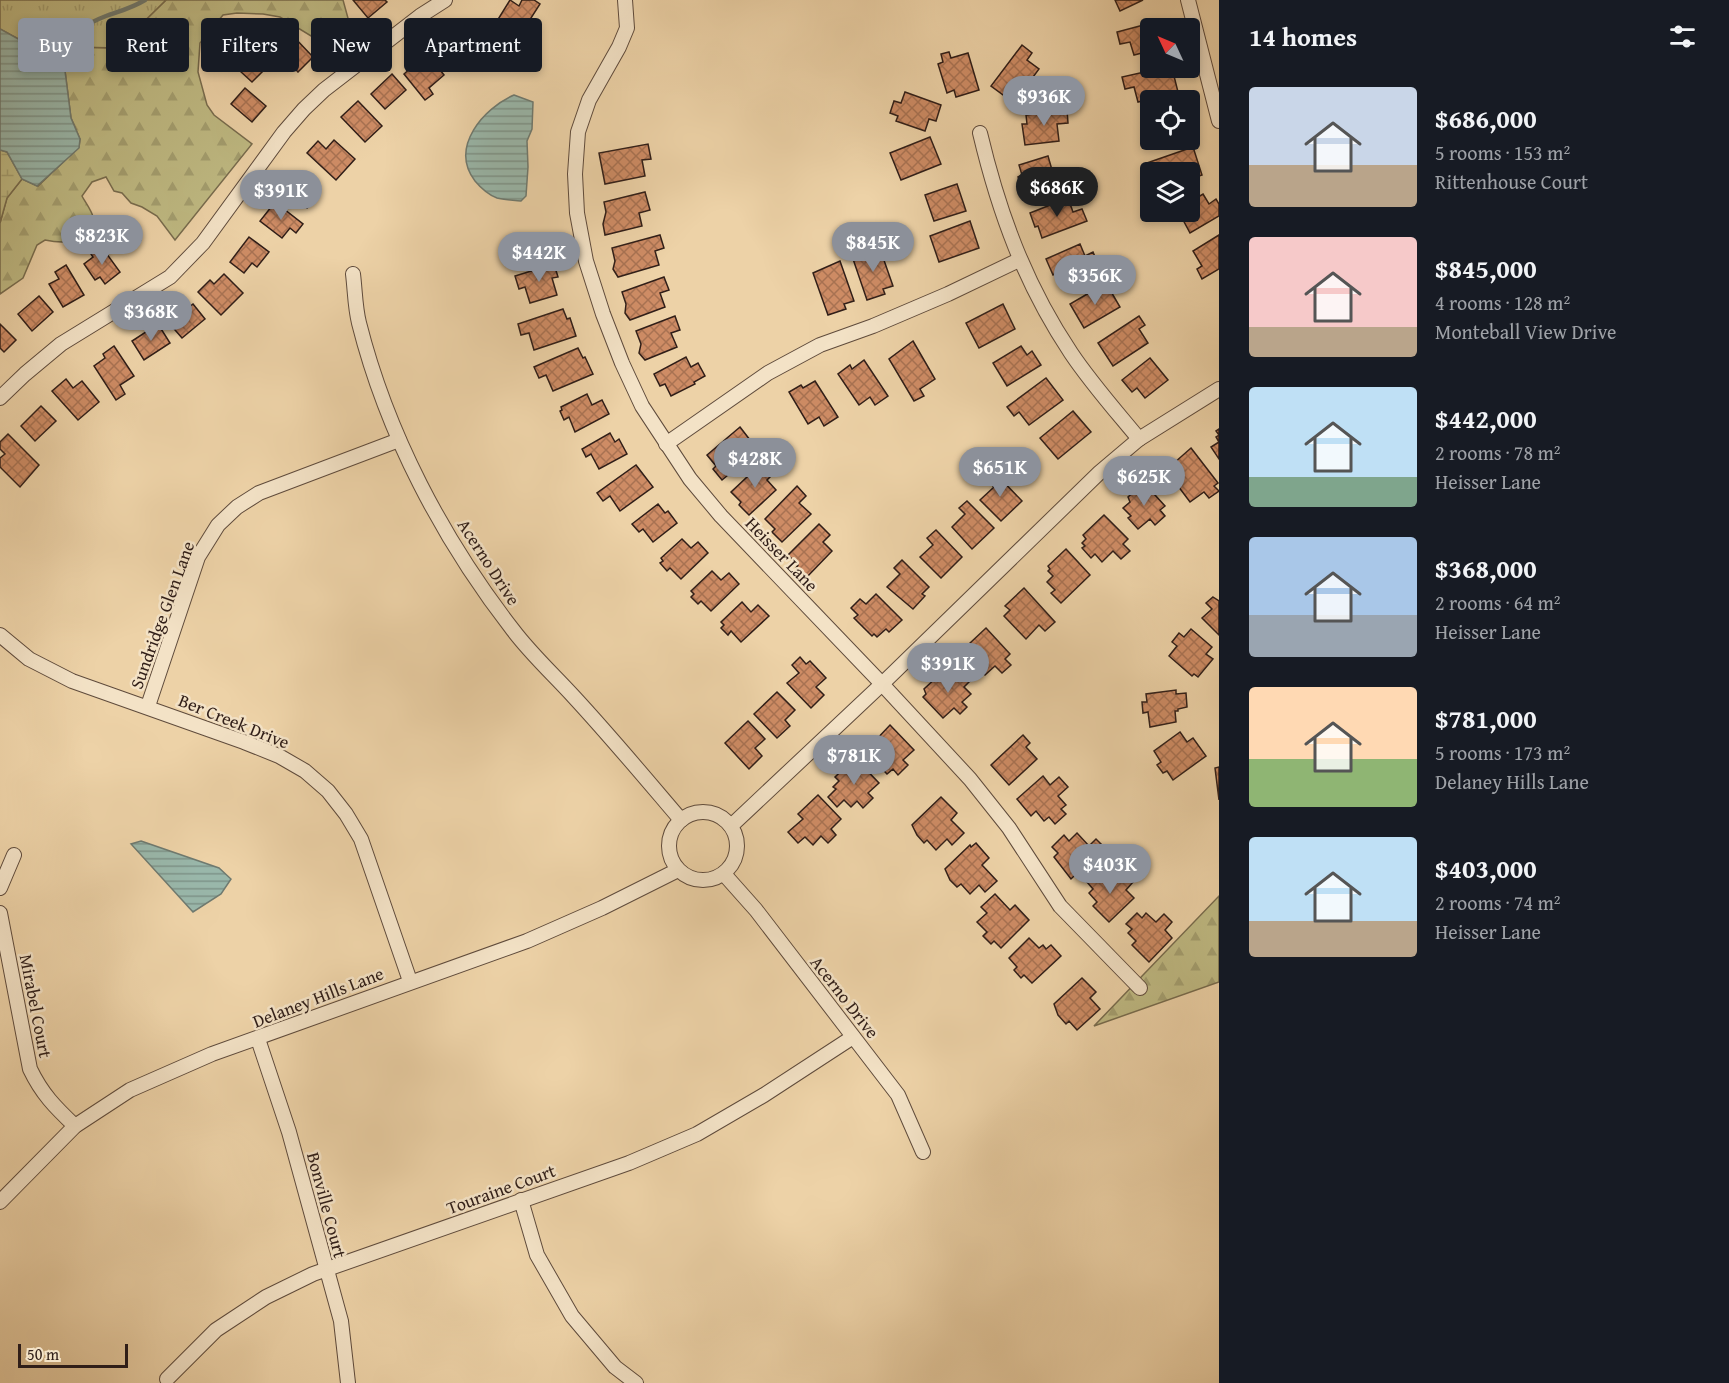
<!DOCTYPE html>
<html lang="en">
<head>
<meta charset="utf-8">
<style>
  :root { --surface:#171b24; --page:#242831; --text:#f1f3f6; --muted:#9ea1a6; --accent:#8c9099 }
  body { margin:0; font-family:"Gentium Book Plus",serif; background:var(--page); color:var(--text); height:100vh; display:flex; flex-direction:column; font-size:22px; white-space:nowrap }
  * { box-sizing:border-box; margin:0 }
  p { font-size:20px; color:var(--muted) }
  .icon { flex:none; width:33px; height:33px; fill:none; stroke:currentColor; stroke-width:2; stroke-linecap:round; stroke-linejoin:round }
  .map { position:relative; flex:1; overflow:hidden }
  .panel { display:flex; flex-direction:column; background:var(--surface); width:510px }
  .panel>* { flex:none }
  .guide { position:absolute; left:18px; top:18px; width:570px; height:54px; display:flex; gap:12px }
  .needle { width:39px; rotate:314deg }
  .tools { position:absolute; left:1140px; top:18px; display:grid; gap:12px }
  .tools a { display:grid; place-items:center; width:60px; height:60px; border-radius:6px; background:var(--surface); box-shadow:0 3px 9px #0003; font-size:30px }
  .scale { position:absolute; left:18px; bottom:15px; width:110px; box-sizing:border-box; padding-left:6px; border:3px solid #301e18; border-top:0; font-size:16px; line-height:21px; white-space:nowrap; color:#301e18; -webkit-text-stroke:4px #f3e2c6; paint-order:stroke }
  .price { position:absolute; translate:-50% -51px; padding:0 14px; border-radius:21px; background:var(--accent); color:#fff; font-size:20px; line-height:39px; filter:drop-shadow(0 2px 3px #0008) }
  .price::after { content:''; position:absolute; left:50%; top:36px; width:18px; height:14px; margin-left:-9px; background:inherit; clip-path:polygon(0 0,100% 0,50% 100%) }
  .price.on { background:#222; color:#fff }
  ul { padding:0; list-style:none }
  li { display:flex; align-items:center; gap:18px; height:150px; padding:0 30px }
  li span { display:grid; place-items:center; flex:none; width:168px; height:120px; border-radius:6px; color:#555 }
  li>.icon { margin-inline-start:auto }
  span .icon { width:72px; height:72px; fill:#fffc; stroke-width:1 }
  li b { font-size:26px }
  h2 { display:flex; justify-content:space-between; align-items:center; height:72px; padding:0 30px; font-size:26px }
  .tag { padding:0 21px; border-radius:6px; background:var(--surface); box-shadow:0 3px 9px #0003; font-size:21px; line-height:54px }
  .tag.on { background:var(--accent); color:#fff }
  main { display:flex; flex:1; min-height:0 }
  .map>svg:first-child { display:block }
</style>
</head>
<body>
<main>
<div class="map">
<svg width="1219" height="1383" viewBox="0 0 1219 1383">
  <defs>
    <pattern id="forest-firs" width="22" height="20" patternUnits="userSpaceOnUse" patternTransform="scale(1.5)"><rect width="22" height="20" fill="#bfba83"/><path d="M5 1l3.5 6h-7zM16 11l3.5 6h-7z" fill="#a49f70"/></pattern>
    <pattern id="wetland-marsh" width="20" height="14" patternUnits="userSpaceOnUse" patternTransform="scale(1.5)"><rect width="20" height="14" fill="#bfba83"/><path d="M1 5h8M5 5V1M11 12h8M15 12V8" fill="none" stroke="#a49f70"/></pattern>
    <pattern id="park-tufts" width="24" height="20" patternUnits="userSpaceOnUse" patternTransform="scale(1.5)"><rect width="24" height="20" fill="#bfba83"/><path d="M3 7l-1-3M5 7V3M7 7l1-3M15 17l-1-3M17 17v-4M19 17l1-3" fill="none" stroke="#a49f70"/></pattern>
    <pattern id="water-rules" width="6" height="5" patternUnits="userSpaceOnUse" patternTransform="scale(1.5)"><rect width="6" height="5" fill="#99b7aa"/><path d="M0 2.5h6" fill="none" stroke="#7d9489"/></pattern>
    <pattern id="building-cross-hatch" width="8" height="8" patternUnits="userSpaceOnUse" patternTransform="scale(1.5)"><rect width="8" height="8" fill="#ce8c65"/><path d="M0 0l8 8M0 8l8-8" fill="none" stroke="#a87252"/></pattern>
  </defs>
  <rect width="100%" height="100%" fill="#edd2a7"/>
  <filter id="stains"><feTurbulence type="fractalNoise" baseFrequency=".00333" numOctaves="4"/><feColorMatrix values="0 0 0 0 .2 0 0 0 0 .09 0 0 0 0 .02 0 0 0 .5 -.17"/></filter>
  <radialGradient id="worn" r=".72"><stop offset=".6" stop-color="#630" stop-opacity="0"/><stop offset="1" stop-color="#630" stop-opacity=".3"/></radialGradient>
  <g fill="url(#forest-firs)" stroke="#786c4e" stroke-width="1.5">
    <path d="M166 0H343L354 40 316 39 280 17 263 14 237 13 223 15 200 43 198 72 207 105 214 115 252 144 175 240 157 216 142 207 131 203 122 193 114 191 106 177 92 182 82 196C85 202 92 211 93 217 95 244 63 244 45 240L37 245 23 278 0 294V223L7 198 22 179 38 186 79 147 80 139 71 118 65 71 31 46 117 48Z"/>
    <path d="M1219 896V982L1094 1026Z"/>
  </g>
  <path fill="url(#wetland-marsh)" stroke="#786c4e" stroke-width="1.5" d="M0 150 7 152 22 179 7 198 0 223Z"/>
  <path fill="url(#park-tufts)" stroke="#786c4e" stroke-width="1.5" d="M0 0H166L117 48 31 46 0 29Z"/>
  <g fill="url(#water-rules)" stroke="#6f7a70" stroke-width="1.5">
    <path d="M0 29 31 46 65 71 71 118 80 139 79 148 37 186 22 179 7 152 0 150Z"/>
    <path d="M514 95 533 102 532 129 527 141 528 167 526 196 521 201C513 200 504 200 497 198 489 195 480 187 475 181 449 147 484 108 514 95Z"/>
    <path d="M141 841 219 868 231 879 221 894 193 912 131 844Z"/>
  </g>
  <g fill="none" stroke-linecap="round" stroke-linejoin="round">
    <path stroke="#6f7a70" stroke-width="4.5" d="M38 55 44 57C63 40 82 25 106 16 120 11 132 8 145 0"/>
  </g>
  <g fill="url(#building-cross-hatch)" stroke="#301e18" stroke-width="1.5">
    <path d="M353 0H385L387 2 368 18Z"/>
    <path d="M510 0 519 6 522 0H534L540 4 515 43 492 29Z"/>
    <path d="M1115 0H1143L1120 11Z"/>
    <path d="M1155 22 1157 28H1150V51L1134 55 1130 42 1120 44 1117 32Z"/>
    <path d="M458 27 479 55 469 62 464 56 455 63 439 41Z"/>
    <path d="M249 37 270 57 260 67 264 70 252 82 228 60Z"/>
    <path d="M294 37 313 57 298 72 278 52Z"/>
    <path d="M1022 45 1032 53 1027 60 1039 69 1014 103 991 86Z"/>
    <path d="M424 50 444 75 429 88 433 94 425 100 404 74 414 65 411 61Z"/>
    <path d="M949 52 951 58 968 53 979 90 956 97 954 90 947 93 938 64 943 62 941 54Z"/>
    <path d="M1162 68H1172L1178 92 1138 102 1134 87 1125 89 1122 77Z"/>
    <path d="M392 74 406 90 385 109 371 94Z"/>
    <path d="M245 88 266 106 252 122 231 104Z"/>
    <path d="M905 92 941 105 936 121 929 119 925 131 896 121 898 116 890 113 894 101 901 103Z"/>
    <path d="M358 101 382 126 365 142 341 117Z"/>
    <path d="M1067 110 1068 123 1057 124 1059 141 1025 145 1022 124H1027L1026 115Z"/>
    <path d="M1150 116V129L1147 130 1144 117Z"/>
    <path d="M930 137 941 164 901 180 890 153Z"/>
    <path d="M334 140 355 159 336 180 307 153 318 141 326 149Z"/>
    <path d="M1155 140H1182L1156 146Z"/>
    <path d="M648 144 651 159 642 160 645 176 605 184 599 153Z"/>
    <path d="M1193 147 1202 175 1190 179V172H1150V176H1148L1144 164Z"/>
    <path d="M1048 156 1056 184 1033 191V189L1023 192 1018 177 1022 175 1019 165Z"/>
    <path d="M301 172 317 185 310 193 316 198 307 208 280 187 291 173 297 177Z"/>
    <path d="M957 184 966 211 934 221 925 195Z"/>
    <path d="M645 192 650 210 639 213 642 226 605 235 603 224 606 212 604 202Z"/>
    <path d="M1203 194 1209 204 1216 199 1219 204V216L1190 233 1182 218 1177 221 1172 213 1190 212V202Z"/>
    <path d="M1068 198 1073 212 1082 209 1087 221 1042 238 1038 226 1035 227 1030 213Z"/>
    <path d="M275 202 303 224 296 233 290 228 282 238 260 221Z"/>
    <path d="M125 218 141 240 123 252 108 229Z"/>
    <path d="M970 221 979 248 939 262 930 236Z"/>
    <path d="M660 235 664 248 655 251 659 265 618 277 613 269 615 261 612 248Z"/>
    <path d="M1219 235V269L1202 279 1197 269 1202 266 1193 251Z"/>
    <path d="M249 237 269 252 257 267 252 263 244 273 230 262Z"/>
    <path d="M1080 244 1085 256 1093 252 1098 264 1090 268 1091 270 1063 283 1058 272 1053 275 1046 259Z"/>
    <path d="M101 246 120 272 105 284 100 277 95 280 84 264 93 257 91 254Z"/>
    <path d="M879 246 893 286 883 289 885 294 867 300 853 259Z"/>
    <path d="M840 261 854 301 844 304 846 309 828 315 813 273Z"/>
    <path d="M554 264 558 277 552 278 557 295 530 303 525 287 519 289 515 276Z"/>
    <path d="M66 265 84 295 63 307 49 284 59 279 55 272Z"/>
    <path d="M224 274 243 293 221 315 198 292 210 280 214 284Z"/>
    <path d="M664 277 669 290 660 293 665 307 630 320 625 313 626 304 622 292Z"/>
    <path d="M1106 283 1120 307 1084 328 1070 304Z"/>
    <path d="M39 296 53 312 32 331 18 314Z"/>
    <path d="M193 304 205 319 182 338 169 323Z"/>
    <path d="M1003 304 1015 329 979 348 966 323Z"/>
    <path d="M563 309 567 319 570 318 576 336 534 350 529 333 521 335 518 324Z"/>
    <path d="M675 316 680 330 671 333 677 347 645 360 639 353 641 344 636 331Z"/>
    <path d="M1139 316 1145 325 1139 329 1148 343 1113 366 1098 343Z"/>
    <path d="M0 324 16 340 4 352 0 348Z"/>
    <path d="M158 324 170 343 144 360 132 341Z"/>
    <path d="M913 341 935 379 920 389 924 396 914 401 889 359Z"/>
    <path d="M114 346 134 376 120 385 125 394 116 400 94 366 105 358 103 354Z"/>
    <path d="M1021 346 1027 355 1032 351 1041 365 1007 386 993 363Z"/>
    <path d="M578 348 583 358 585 357 593 374 553 391 546 375 539 378 534 367Z"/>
    <path d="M686 357 691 367 698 363 705 376 694 382 695 384 671 396 665 384 660 386 654 374Z"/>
    <path d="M1150 358 1168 380 1145 398 1137 388 1132 392 1122 380Z"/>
    <path d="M864 360 888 396 875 405 870 397 859 405 838 374 850 365 852 369Z"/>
    <path d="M1046 378 1063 400 1029 425 1019 412 1014 416 1007 407Z"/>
    <path d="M66 379 73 388 82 381 99 402 78 420 52 391Z"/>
    <path d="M815 381 838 417 824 426 819 417 808 424 789 392 801 385 803 388Z"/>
    <path d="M587 394 592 405 602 400 609 414 575 432 569 417 564 420 560 411 562 410 561 407Z"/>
    <path d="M41 406 56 421 35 441 21 426Z"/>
    <path d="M1073 411 1091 432 1058 459 1040 438Z"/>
    <path d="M740 427 750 440 743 446 751 456 722 480 713 469 716 466 707 455Z"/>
    <path d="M1219 429V459L1211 447 1219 442 1216 437 1219 435 1216 431Z"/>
    <path d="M610 433 615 442 619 439 627 454 599 469 591 454 586 457 582 449Z"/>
    <path d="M8 434 39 465 20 487 0 467V458L5 454 0 449V442Z"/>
    <path d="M1191 448 1218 483 1214 486 1219 491 1209 498 1204 492 1190 502 1166 470Z"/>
    <path d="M763 462 774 473 767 480 776 490 749 515 739 505 741 502 731 492Z"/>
    <path d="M636 465 653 487 620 511 610 496 603 501 597 493Z"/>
    <path d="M995 473 1022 501 1001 521 980 500 994 487 987 480Z"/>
    <path d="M1144 483 1165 506 1160 510 1165 516 1155 525 1150 519 1138 529 1128 518 1131 516 1123 508 1130 502 1128 497Z"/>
    <path d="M797 486 806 496 799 503 811 514 782 542 772 532 775 529 765 519Z"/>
    <path d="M967 501 994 528 972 549 952 527 965 514 959 508Z"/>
    <path d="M658 504 665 513 668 511 677 523 653 542 643 529 639 532 632 524Z"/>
    <path d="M1104 515 1128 539 1123 544 1130 551 1121 559 1113 551 1102 562 1095 554 1091 558 1082 548 1085 546 1082 543 1086 539 1083 535Z"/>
    <path d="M819 524 830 535 823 542 832 551 806 578 796 568 798 565 788 555Z"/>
    <path d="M936 530 962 557 941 578 920 557 933 545 927 538Z"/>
    <path d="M682 539 691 548 698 542 708 553 681 579 670 568 667 571 660 563 663 561 661 558Z"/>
    <path d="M1066 549 1090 575 1061 603 1051 593 1055 590 1047 582 1053 576 1048 571 1050 569 1048 566Z"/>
    <path d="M902 560 929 587 922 594 925 596 913 609 887 587 900 574 894 568Z"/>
    <path d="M712 571 721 580 729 573 739 584 711 611 701 601 698 604 691 597 694 594 691 591Z"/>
    <path d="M1024 588 1055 622 1045 631 1039 625 1026 639 1004 616 1010 610 1005 606Z"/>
    <path d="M876 594 902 620 889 632 886 629 877 637 874 634 872 636 854 618 858 615 851 608 860 599 866 604Z"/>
    <path d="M1213 597 1219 601V635L1202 618 1212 609 1206 603Z"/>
    <path d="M742 602 751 612 758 605 769 616 741 642 731 631 728 635 721 628 724 625 721 622Z"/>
    <path d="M986 628 1010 654 1005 659 1011 665 1002 673 995 666 985 675 968 657 975 650 969 644Z"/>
    <path d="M1191 629 1212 647 1206 654 1213 659 1198 677 1194 674 1192 676 1169 656 1177 646 1172 642 1179 633 1184 637Z"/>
    <path d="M800 657 806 664 810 661 826 678 816 687 824 695 811 708 787 683 799 673 792 665Z"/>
    <path d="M960 669 971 680 964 687 971 694 962 702 967 707 960 714 954 708 943 718 923 697 926 694 924 689 937 677 944 684Z"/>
    <path d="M1176 690V694L1186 693 1187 707 1178 709V711H1175L1176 722 1150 727 1148 712 1143 713 1142 702H1147L1146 694Z"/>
    <path d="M777 692 795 710 785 720 790 726 777 738 754 714Z"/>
    <path d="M748 721 765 739 755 748 762 756 749 769 725 743Z"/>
    <path d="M890 725 914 750 903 760 908 765 898 775 893 769 887 774 869 755 878 746 874 742Z"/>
    <path d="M1180 732 1187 742 1193 738 1206 756 1173 780 1167 771 1163 773 1157 765 1161 762 1154 751Z"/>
    <path d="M1023 735 1030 743 1026 747 1037 759 1009 785 991 765Z"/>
    <path d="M855 758 879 783 868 793 873 798 863 808 857 801 851 807 844 800 837 807 828 797 836 789 833 787 839 781 835 777Z"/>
    <path d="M1219 767V800L1215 768Z"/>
    <path d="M1043 776 1050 785 1059 777 1068 787 1058 796 1066 805 1061 809 1066 814 1055 824 1049 817 1044 821 1036 811 1031 816 1017 799Z"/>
    <path d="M818 795 841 819 831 829 836 835 828 843 821 836 813 845 805 837 798 843 788 832 803 819 798 814Z"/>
    <path d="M941 797 957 813 951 820 964 833 952 845 947 839 936 850 927 840 924 843 917 835 912 825Z"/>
    <path d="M1077 833 1089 846 1096 839 1104 847 1071 879 1054 857 1058 853 1052 847 1064 835 1069 841Z"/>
    <path d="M976 843 989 858 982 865 997 881 985 892 979 885 970 894 961 884 957 887 950 880 945 869 970 845 971 847Z"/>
    <path d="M1098 872 1103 878 1107 874 1116 882 1125 874 1133 882 1126 890 1134 898 1109 922 1093 906 1097 902 1089 893 1093 889 1087 882Z"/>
    <path d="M995 894 1010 910 1015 905 1029 920 1001 948 994 941 991 944 983 936 987 932 977 922 987 913 981 907Z"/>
    <path d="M1137 913 1142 918 1146 913 1156 922 1164 914 1172 922 1165 930 1172 938 1149 962 1132 945 1136 941 1128 933 1132 929 1126 924Z"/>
    <path d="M1029 938 1039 948 1043 945 1046 949 1051 945 1061 956 1032 983 1024 975 1021 978 1014 970 1017 967 1009 958Z"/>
    <path d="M1082 978 1096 992 1090 998 1100 1009 1077 1030 1069 1021 1066 1024 1058 1015 1054 1004Z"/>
  </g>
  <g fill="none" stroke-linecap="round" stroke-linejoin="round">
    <g stroke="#5f4b3c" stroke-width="16">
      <g id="minor">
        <path d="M625 0 627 28 619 47 589 100 578 132 575 174 577 213 586 261 603 314 622 363 642 406 690 479 721 516 882 684 970 779 1009 828 1060 906 1140 988"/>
        <path d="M1188 0 1219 121"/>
        <path d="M980 133C999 213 1025 284 1071 353 1091 383 1116 411 1139 439"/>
        <path d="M353 274C355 290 355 307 359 323 387 434 443 540 513 630 531 654 554 675 574 697 611 737 646 779 681 820"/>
        <path d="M0 398 25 374 61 344 170 277 203 243 284 132 304 109 324 90 420 16 445 0"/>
        <path d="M666 444 768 373 820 345 873 326 948 294 1019 260"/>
        <path d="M0 635 29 659 72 681 244 742 279 756 305 771 328 791 346 814 361 839 410 981"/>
        <path d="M148 706 198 557 218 525 237 507 259 493 399 440"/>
        <circle cx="703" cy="846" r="34"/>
        <path d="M731 826 882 684 1100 472 1139 439 1219 389"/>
        <path d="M724 874 756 910 898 1095 923 1152"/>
        <path d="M0 888 14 855"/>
        <path d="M0 913 30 1069C42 1094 55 1107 75 1126"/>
        <path d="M258 1039 289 1132 341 1321 348 1383"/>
        <path d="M521 1200 537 1255 572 1316 615 1367 636 1383"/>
        <path d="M0 1202 75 1126 130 1090 212 1054 527 941 602 908 678 870"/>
        <path d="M167 1379 216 1330 266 1297 313 1274 629 1163 697 1134 764 1095 853 1037"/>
      </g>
    </g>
    <use href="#minor" stroke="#f3e2c6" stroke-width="14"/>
  </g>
  <g text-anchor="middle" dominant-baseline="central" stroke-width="5" stroke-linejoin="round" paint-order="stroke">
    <g font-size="18" fill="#301e18" stroke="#f3e2c6">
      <text transform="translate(782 554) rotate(46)">Heisser Lane</text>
      <text transform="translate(489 562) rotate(57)">Acerno Drive</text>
      <text transform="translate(162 615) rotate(-70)">Sundridge Glen Lane</text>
      <text transform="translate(234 721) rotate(22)">Ber Creek Drive</text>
      <text transform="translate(318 997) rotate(-21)">Delaney Hills Lane</text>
      <text transform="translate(845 997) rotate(52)">Acerno Drive</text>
      <text transform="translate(36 1006) rotate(79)">Mirabel Court</text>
      <text transform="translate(501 1189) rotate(-20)">Touraine Court</text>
      <text transform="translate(327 1205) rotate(75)">Bonville Court</text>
    </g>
  </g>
  <rect width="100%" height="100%" filter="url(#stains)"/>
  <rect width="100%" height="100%" fill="url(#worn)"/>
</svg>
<div class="tools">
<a><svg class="needle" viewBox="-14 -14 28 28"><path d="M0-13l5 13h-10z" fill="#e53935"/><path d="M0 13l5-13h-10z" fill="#9ea1a6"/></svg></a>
<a><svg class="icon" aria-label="locate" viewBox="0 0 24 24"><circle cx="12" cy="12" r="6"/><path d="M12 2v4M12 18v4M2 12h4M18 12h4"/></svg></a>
<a><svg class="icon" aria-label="layers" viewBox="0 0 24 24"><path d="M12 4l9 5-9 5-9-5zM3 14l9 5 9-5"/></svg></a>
</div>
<div class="scale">50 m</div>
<b class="price" style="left:1044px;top:127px">$936K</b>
<b class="price on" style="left:1057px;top:218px">$686K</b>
<b class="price" style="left:281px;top:221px">$391K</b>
<b class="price" style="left:102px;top:266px">$823K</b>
<b class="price" style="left:873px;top:273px">$845K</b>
<b class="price" style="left:539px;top:283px">$442K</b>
<b class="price" style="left:1095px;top:306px">$356K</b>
<b class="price" style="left:151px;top:342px">$368K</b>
<b class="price" style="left:755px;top:489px">$428K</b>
<b class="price" style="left:1000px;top:498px">$651K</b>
<b class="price" style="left:1144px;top:507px">$625K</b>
<b class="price" style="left:948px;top:694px">$391K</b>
<b class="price" style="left:854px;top:786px">$781K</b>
<b class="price" style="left:1110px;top:895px">$403K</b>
<div class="guide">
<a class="tag on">Buy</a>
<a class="tag">Rent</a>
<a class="tag">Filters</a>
<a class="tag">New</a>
<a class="tag">Apartment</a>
</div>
</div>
<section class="panel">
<h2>14 homes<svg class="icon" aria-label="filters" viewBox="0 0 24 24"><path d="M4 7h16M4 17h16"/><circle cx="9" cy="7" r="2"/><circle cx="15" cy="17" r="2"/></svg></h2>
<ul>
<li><span style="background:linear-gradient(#c9d6e8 65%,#b9a48a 0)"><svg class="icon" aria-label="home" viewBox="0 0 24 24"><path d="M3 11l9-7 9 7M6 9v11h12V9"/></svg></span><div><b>$686,000</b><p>5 rooms · 153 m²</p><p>Rittenhouse Court</p></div></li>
<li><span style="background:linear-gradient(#f6c9c9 75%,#b9a48a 0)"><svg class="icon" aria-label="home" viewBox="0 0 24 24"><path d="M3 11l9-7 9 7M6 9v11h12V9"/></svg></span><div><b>$845,000</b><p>4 rooms · 128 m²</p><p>Monteball View Drive</p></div></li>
<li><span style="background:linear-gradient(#bfe0f5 75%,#7fa58c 0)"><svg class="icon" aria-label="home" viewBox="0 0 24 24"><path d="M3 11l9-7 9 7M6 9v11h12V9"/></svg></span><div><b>$442,000</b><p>2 rooms · 78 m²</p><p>Heisser Lane</p></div></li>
<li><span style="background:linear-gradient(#a9c7e8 65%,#9aa5b1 0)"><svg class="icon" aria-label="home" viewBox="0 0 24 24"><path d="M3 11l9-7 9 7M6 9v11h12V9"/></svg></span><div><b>$368,000</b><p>2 rooms · 64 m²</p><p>Heisser Lane</p></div></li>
<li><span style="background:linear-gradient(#ffd9b3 60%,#8fb573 0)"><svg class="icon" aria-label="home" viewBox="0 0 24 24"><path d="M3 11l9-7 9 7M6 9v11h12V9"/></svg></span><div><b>$781,000</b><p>5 rooms · 173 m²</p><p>Delaney Hills Lane</p></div></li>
<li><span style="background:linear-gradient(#bfe0f5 70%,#b9a48a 0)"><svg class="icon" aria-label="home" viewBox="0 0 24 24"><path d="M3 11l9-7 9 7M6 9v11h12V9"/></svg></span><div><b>$403,000</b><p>2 rooms · 74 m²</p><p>Heisser Lane</p></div></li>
</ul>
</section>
</main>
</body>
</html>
